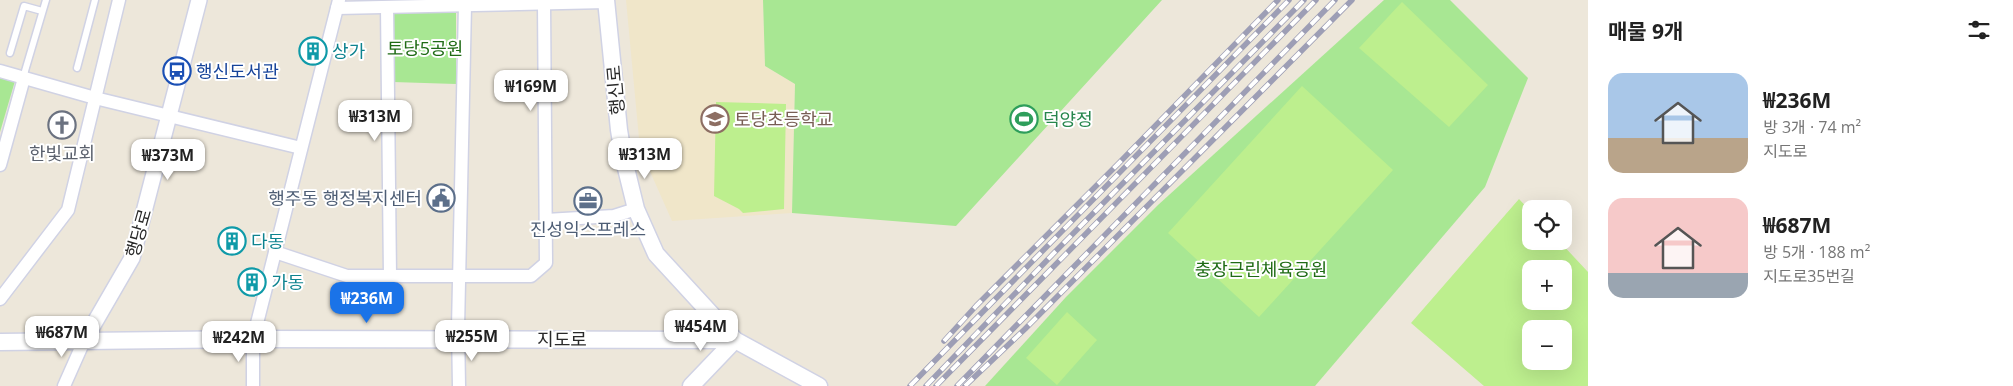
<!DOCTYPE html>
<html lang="ko">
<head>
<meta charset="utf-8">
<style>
  :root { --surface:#fff; --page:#f2f2f2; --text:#222; --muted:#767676; --accent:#1a73e8 }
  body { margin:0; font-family:"Open Sans","Noto Sans KR",sans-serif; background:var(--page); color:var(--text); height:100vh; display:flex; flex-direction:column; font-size:19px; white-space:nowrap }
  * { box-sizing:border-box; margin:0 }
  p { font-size:16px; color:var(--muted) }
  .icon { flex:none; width:28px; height:28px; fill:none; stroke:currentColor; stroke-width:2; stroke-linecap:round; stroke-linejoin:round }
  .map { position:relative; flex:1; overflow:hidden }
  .drawer { display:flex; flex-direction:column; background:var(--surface); width:425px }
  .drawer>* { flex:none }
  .fabs { position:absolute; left:1522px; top:200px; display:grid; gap:10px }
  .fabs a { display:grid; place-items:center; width:50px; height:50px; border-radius:10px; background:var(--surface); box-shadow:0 5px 20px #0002; font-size:25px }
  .price { position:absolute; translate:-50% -42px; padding:0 11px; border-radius:10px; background:#fff; color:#222; font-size:16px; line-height:32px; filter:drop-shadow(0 1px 2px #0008) }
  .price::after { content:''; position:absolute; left:50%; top:30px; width:15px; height:11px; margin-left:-8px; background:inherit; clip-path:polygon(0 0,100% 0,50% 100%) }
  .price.selected { background:var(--accent); color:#fff }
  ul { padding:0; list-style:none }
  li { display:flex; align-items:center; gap:15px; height:125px; padding:0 20px }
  li span { display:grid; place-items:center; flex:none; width:140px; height:100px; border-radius:15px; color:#555 }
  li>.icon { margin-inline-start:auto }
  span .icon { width:60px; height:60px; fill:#fffc; stroke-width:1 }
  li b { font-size:21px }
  h2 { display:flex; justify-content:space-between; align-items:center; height:60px; padding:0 20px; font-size:21px }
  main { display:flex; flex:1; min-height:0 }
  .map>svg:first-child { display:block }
</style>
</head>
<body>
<main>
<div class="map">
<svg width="1588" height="386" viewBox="0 0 1588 386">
  <rect width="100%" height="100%" fill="#ede7da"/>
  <path fill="#f0e6c9" d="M626 0H763L765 66 795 84 792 213 672 221 640 149Z"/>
  <g fill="#a8e793">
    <path d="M763 0H1162L956 226 792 213 795 84 765 66Z"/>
    <path d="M1384 0H1450L1528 78 1485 187 1315 386H985L1066 297 1158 205Z"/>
    <path d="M394 12 456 13V84L393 82Z"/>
    <path d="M0 78 15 81 0 132Z"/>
  </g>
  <g fill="#bdef8e" fill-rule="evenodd">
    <path d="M1402 2 1488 85 1449 127 1359 48Z"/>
    <path d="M1302 86 1393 170 1259 317 1168 233Z"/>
    <path d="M716 102 786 104 784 209 743 213 739 209 714 196Z"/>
    <path d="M1519 199 1531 212V241H1559L1588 272V386H1484L1411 323ZM1531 269H1564V301H1531ZM1531 329H1564V361H1531Z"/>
    <path d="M1067 312 1097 340 1057 385 1026 358Z"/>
  </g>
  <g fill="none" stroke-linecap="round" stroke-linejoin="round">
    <g stroke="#d0d2e4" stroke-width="9">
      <g id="service">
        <path d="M10 53 24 6 42 11"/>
        <path d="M77 68 95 0"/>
        <path d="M24 78 25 71 46 0"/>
      </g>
    </g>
    <g stroke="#d0d2e4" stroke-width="15">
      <g id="minor">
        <path d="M387 7 390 276"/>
        <path d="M337 8 606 2"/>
        <path d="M0 71 95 98 301 148"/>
        <path d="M0 165 24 78"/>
        <path d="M546 220 614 216 636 209"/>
        <path d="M275 252 347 276H531L546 263 544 4"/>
        <path d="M0 299 68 210 119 0"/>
        <path d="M64 386 84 341"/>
        <path d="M253 386V339L339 0"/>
        <path d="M459 386 458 328 465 5"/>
      </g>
    </g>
    <g stroke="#d0d2e4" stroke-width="18">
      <path id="tertiary" d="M84 341 132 258 199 0"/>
    </g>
    <g stroke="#d0d2e4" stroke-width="19">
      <g id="secondary">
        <path d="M606 0 619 130 624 160 636 209 656 254 735 340 819 386"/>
        <path d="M0 342 253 339 735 340"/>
        <path d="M691 386 735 340"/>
      </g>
    </g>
    <use href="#service" stroke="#fff" stroke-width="6"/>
    <use href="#minor" stroke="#fff" stroke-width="12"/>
    <use href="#tertiary" stroke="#fff" stroke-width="15"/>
    <use href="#secondary" stroke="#fff" stroke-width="16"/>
    <g stroke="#9d9eb5" stroke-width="5.5">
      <g id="rail">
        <path d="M944 341 976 306 1118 164 1278 0"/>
        <path d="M910 386 1289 0"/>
        <path d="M926 386 1052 255 1304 0"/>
        <path d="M936 386 1316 0"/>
        <path d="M957 386 1335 0"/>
        <path d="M965 386 1025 329 1352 0"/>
      </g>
    </g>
    <use href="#rail" stroke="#fff" stroke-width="4" stroke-dasharray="11" stroke-linecap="butt"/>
  </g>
  <defs>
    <g id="building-ring" transform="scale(1.4375)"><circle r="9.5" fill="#fff" stroke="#0f9aa8" stroke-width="1.5"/><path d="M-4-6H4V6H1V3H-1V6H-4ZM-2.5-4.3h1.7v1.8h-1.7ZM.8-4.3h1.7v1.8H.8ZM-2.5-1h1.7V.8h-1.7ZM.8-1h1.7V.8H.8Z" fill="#0f9aa8"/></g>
    <g id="bus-ring" transform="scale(1.4375)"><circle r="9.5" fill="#fff" stroke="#1a4fb4" stroke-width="1.5"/><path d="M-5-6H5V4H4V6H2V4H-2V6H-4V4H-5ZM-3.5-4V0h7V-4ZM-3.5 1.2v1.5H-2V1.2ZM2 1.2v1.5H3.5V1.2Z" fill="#1a4fb4"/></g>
    <g id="school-ring" transform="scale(1.4375)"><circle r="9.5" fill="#fff" stroke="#8d6e63" stroke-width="1.5"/><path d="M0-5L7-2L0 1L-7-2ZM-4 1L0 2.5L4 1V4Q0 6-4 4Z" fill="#8d6e63"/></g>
    <g id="stadium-ring" transform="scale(1.4375)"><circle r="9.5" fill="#fff" stroke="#2e9e5b" stroke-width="1.5"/><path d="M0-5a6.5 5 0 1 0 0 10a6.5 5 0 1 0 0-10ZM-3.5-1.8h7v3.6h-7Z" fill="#2e9e5b"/></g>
    <g id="church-ring" transform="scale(1.4375)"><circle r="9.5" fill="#fff" stroke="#6b7280" stroke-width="1.5"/><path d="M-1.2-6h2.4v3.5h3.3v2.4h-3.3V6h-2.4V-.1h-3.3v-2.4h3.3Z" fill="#6b7280"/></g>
    <g id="civic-ring" transform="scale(1.4375)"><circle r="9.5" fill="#fff" stroke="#5c6f8a" stroke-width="1.5"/><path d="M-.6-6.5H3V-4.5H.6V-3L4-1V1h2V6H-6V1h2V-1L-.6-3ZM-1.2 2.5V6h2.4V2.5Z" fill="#5c6f8a"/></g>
    <g id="office-ring" transform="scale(1.4375)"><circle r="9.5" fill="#fff" stroke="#5c6f8a" stroke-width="1.5"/><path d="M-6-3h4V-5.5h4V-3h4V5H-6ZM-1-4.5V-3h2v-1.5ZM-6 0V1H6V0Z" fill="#5c6f8a"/></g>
  </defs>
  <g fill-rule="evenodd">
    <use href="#building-ring" x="313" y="51"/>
    <use href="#bus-ring" x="177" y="71"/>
    <use href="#school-ring" x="715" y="119"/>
    <use href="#stadium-ring" x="1024" y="119"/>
    <use href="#church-ring" x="62" y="125"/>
    <use href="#civic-ring" x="441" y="198"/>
    <use href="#office-ring" x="588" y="201"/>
    <use href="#building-ring" x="232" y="241"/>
    <use href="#building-ring" x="252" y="282"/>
  </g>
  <g text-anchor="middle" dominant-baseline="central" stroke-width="4" stroke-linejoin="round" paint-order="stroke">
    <g font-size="18" fill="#1f6b15" stroke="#fff">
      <text x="425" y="48">토당5공원</text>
      <text x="1261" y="269">충장근린체육공원</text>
    </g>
    <g font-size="18" fill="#0d838f" stroke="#fff" text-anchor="start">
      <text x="332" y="51">상가</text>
      <text x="251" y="241">다동</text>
      <text x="271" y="282">가동</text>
    </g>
    <g font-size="18" fill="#164399" stroke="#fff" text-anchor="start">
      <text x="196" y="71">행신도서관</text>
    </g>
    <g font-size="18" fill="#2a2a2a" stroke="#fff">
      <text transform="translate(615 90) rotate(-95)">행신로</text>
      <text transform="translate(138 233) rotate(-74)">행당로</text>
      <text x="562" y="339">지도로</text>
    </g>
    <g font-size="18" fill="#785e54" stroke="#fff" text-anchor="start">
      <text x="734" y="119">토당초등학교</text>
    </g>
    <g font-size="18" fill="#27864d" stroke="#fff" text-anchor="start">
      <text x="1043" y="119">덕양정</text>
    </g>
    <g font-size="18" fill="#5b616d" stroke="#fff">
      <text x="62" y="153">한빛교회</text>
    </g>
    <g font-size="18" fill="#4e5e75" stroke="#fff" text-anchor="end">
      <text x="422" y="198">행주동 행정복지센터</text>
      <text x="588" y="229" text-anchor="middle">진성익스프레스</text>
    </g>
  </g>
</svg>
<div class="fabs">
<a><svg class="icon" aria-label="locate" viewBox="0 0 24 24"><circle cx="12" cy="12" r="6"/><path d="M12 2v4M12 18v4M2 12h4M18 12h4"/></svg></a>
<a>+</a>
<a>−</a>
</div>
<b class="price" style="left:531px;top:112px">₩169M</b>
<b class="price" style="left:375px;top:142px">₩313M</b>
<b class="price" style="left:645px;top:180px">₩313M</b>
<b class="price" style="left:168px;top:181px">₩373M</b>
<b class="price selected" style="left:367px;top:324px">₩236M</b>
<b class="price" style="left:701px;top:352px">₩454M</b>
<b class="price" style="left:62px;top:358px">₩687M</b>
<b class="price" style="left:472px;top:362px">₩255M</b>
<b class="price" style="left:239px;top:363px">₩242M</b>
</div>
<section class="drawer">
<h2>매물 9개<svg class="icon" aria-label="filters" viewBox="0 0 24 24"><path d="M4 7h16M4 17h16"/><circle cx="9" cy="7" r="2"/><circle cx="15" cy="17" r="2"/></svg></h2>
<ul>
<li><span style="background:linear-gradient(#a9c7e8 65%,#b9a48a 0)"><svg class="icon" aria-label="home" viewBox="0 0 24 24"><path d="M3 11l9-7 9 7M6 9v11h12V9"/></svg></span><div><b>₩236M</b><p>방 3개 · 74 m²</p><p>지도로</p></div></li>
<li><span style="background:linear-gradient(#f6c9c9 75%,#9aa5b1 0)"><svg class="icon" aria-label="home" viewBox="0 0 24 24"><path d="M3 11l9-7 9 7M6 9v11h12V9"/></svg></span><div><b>₩687M</b><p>방 5개 · 188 m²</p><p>지도로35번길</p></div></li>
</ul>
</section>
</main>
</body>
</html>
